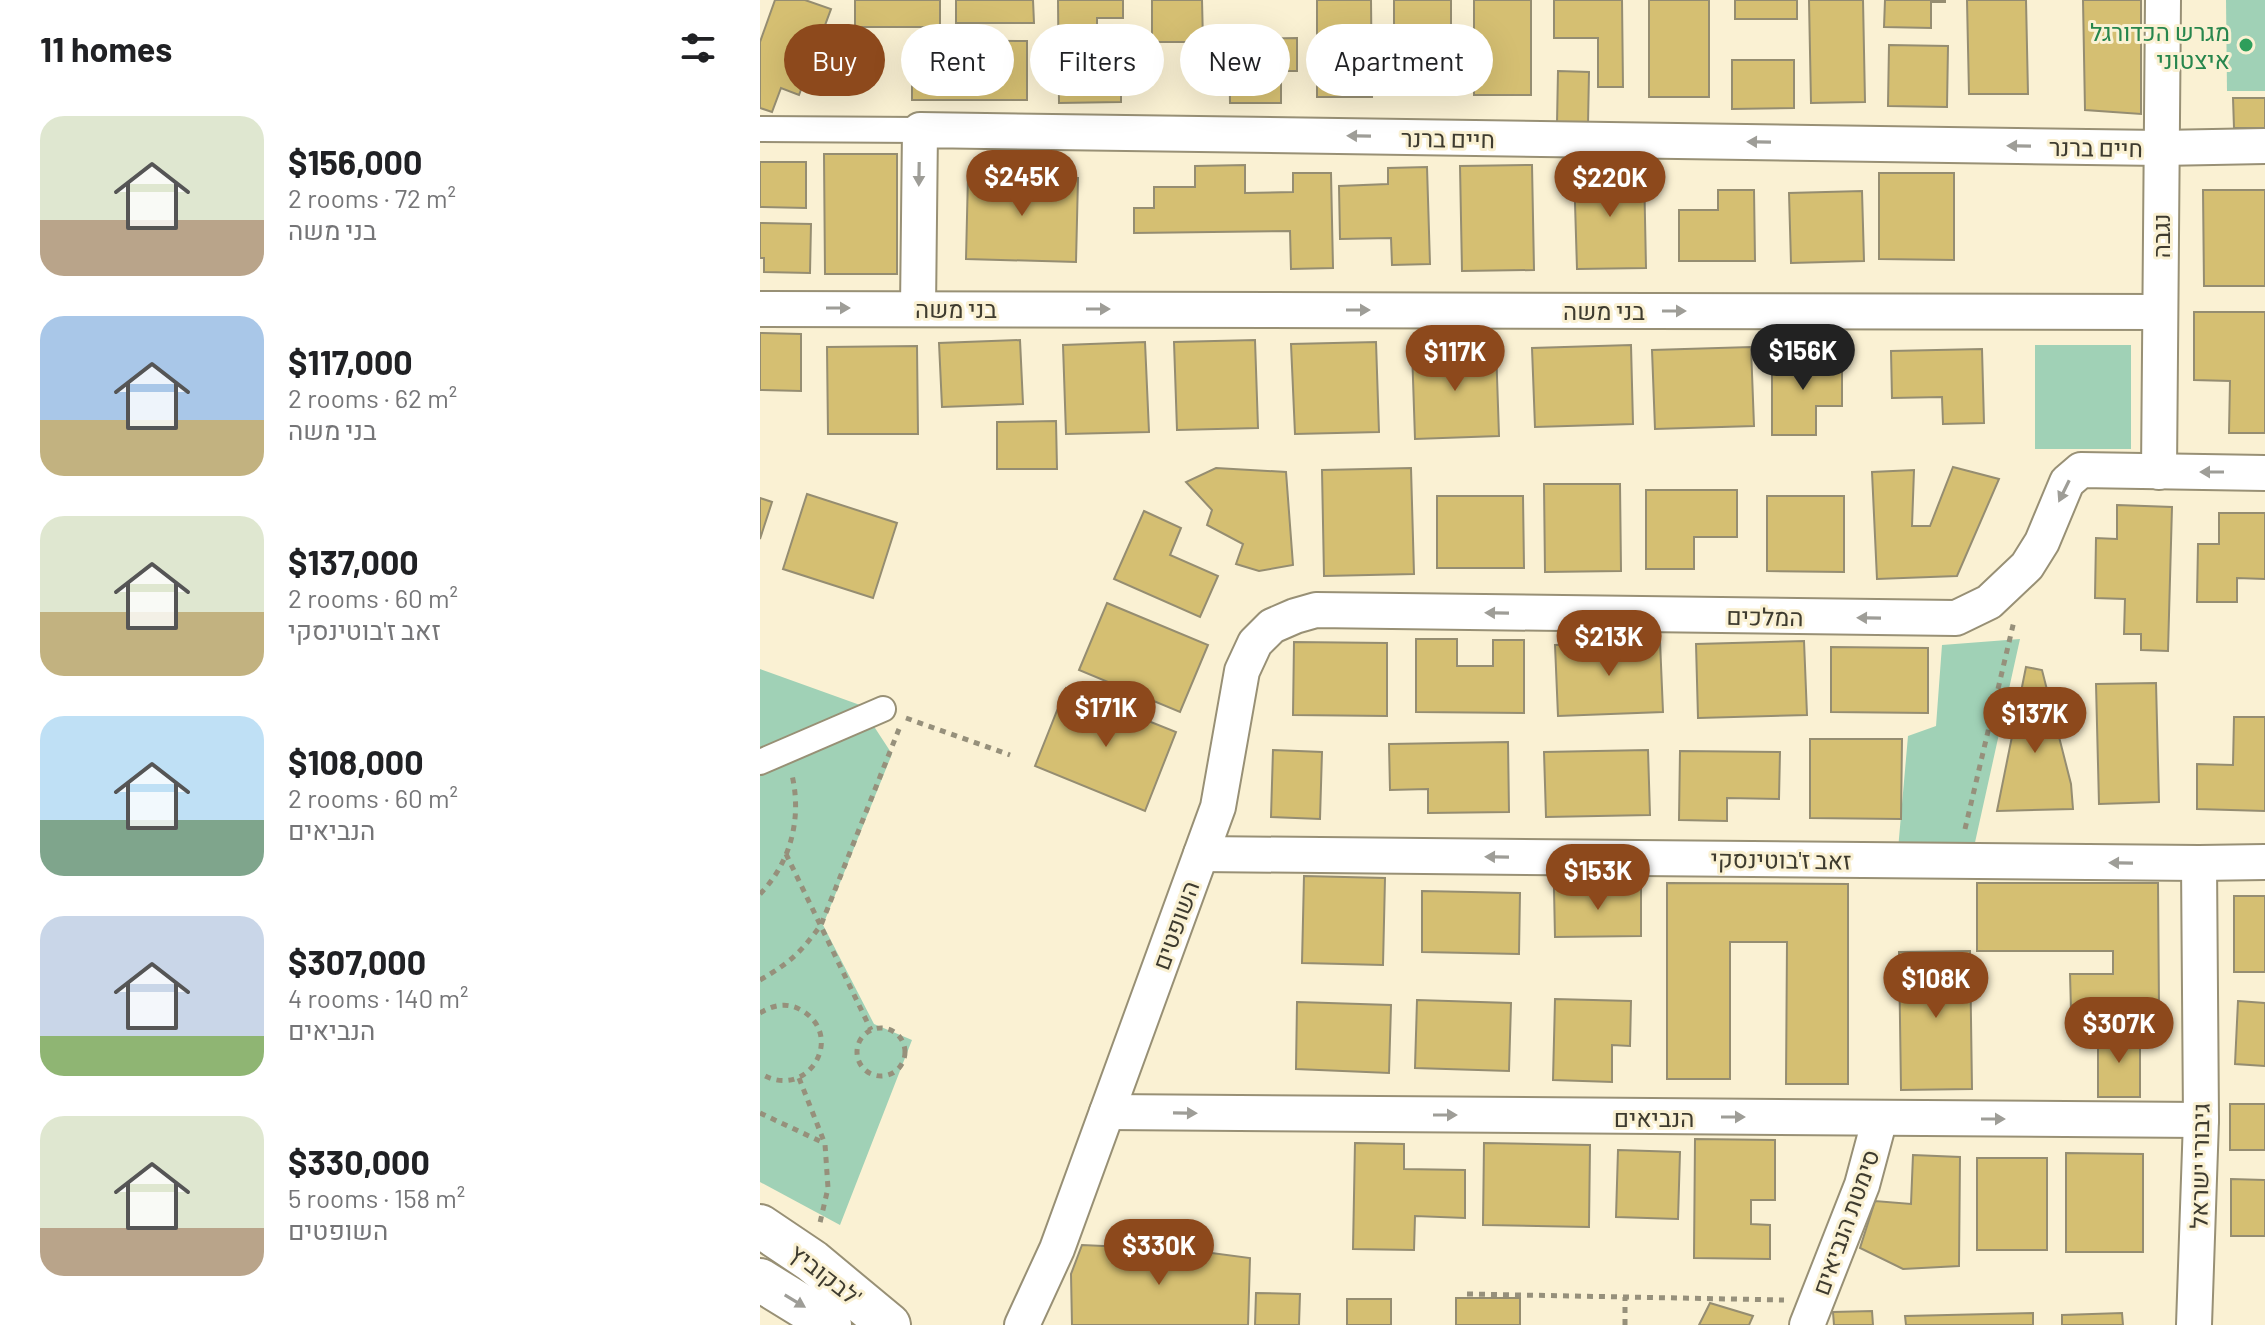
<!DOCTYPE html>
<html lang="en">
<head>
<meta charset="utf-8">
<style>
  :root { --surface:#fff; --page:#f2f2f2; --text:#202124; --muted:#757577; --accent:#8d491c }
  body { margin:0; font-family:Barlow,Heebo,sans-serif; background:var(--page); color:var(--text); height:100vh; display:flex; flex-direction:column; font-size:30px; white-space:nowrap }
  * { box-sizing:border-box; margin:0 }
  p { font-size:26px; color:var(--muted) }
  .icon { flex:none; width:44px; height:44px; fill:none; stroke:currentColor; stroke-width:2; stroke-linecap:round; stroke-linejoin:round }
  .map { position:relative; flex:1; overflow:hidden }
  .panel { display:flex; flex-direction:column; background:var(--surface); width:760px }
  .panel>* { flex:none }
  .hud { position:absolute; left:24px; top:24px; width:760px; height:72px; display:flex; gap:16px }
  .price { position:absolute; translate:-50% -68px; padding:0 18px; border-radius:28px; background:var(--accent); color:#fff; font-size:26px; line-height:52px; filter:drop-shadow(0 2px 4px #0008) }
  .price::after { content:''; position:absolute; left:50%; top:48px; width:24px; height:18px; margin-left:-12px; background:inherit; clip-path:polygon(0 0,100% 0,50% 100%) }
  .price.current { background:#222; color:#fff }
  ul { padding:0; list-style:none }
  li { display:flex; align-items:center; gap:24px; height:200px; padding:0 40px }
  li span { display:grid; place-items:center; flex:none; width:224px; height:160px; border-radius:24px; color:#555 }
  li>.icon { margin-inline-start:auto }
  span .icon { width:96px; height:96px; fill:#fffc; stroke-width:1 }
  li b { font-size:34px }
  h2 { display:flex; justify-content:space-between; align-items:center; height:96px; padding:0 40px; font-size:34px }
  .chip { padding:0 28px; border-radius:36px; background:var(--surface); box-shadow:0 8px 32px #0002; font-size:28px; line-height:72px }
  .chip.current { background:var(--accent); color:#fff }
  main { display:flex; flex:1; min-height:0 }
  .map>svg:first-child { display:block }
</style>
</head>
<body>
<main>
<section class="panel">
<h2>11 homes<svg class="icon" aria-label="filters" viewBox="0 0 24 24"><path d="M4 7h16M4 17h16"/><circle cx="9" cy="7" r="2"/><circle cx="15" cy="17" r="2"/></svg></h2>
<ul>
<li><span style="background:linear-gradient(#dfe7d0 65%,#b9a48a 0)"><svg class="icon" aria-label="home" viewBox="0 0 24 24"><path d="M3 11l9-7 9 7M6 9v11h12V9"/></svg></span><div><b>$156,000</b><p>2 rooms · 72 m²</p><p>בני משה</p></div></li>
<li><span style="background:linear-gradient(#a9c7e8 65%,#c2b280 0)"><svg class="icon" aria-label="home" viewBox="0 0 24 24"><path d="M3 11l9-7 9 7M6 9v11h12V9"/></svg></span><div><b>$117,000</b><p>2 rooms · 62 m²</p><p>בני משה</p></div></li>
<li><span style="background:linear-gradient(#dfe7d0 60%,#c2b280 0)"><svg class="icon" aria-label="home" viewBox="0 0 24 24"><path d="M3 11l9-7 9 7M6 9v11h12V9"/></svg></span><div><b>$137,000</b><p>2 rooms · 60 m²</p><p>זאב ז'בוטינסקי</p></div></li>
<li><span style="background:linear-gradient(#bfe0f5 65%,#7fa58c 0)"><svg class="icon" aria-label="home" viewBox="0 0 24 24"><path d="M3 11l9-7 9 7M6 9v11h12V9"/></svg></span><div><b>$108,000</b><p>2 rooms · 60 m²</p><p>הנביאים</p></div></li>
<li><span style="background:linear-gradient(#c9d6e8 75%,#8fb573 0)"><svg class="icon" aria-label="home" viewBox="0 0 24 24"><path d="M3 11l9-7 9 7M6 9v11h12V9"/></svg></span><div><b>$307,000</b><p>4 rooms · 140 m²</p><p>הנביאים</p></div></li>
<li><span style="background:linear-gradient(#dfe7d0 70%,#b9a48a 0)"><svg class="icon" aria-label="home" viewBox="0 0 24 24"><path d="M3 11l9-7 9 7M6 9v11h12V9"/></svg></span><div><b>$330,000</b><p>5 rooms · 158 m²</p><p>השופטים</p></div></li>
</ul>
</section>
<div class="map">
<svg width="1505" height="1325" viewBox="0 0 1505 1325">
  <rect width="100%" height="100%" fill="#faf1d3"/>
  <g fill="#a0d1b6">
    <path d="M1466 0H1505V91H1467Z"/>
    <rect x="1275" y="345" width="96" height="104"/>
    <path d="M1260 639 1212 856 1137 861 1148 736 1176 726 1182 645Z"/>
    <path d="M0 669 100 705 132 754 63 925 114 1024 152 1040 80 1225 0 1182Z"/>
  </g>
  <g fill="#d5bf72" stroke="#958d71" stroke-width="2">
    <path d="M15 0H45L71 9 39 95 21 88 12 112 0 108V42Z"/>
    <rect x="95" y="0" width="85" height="27"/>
    <path d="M196 0H273L274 23H196Z"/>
    <path d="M298 0H363V18H337V55L361 56V102L299 103Z"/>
    <path d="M392 0H442L443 42H392Z"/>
    <path d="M557 0H611L612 97H557Z"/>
    <rect x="634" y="0" width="57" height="91"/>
    <rect x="714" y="0" width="57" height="95"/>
    <path d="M794 0H862L863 87H838V38H794Z"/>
    <rect x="889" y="0" width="60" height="97"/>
    <rect x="975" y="0" width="62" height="19"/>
    <path d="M1049 0H1103L1105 102 1051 103Z"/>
    <path d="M1125 0H1185V2H1171V28L1124 27Z"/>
    <path d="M1207 0H1266L1268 94H1209Z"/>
    <path d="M1323 0H1381V114L1325 110Z"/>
    <path d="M537 38V71H521V103H470L469 39Z"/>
    <path d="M152 40 267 41V100H152Z"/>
    <path d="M1129 45 1188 46 1187 107 1128 106Z"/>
    <path d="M972 60H1034V108L972 109Z"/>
    <path d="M798 71 829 72 828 124H797Z"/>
    <path d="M1473 98H1505V128H1474Z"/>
    <path d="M64 154H137V274H65Z"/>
    <path d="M0 162H46V208L0 207Z"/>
    <path d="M485 165V193L533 192V173H571L573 268 531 269 530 231 374 233V208H394V187H435V166Z"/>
    <path d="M772 165 774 270 702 271 700 166Z"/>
    <path d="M667 167 670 264 632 265 631 238 580 239 579 186 628 184V168Z"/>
    <path d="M884 169 886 268 817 269 814 170Z"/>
    <path d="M1119 173H1194V260L1119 259Z"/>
    <path d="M208 175 318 178 316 262 206 259Z"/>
    <path d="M958 190H994L995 261H919V210H958Z"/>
    <path d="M1443 190H1505V286H1444Z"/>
    <path d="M1102 191 1104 261 1031 263 1029 193Z"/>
    <path d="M0 223 51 224 50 273 4 272V258H0Z"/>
    <path d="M1434 312H1505V433H1469L1470 381 1434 380Z"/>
    <path d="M0 333 41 334V391L0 390Z"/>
    <path d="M260 340 263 404 182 407 179 343Z"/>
    <path d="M495 340 498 428 417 430 414 342Z"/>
    <path d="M385 342 389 432 306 434 303 345Z"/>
    <path d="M616 342 619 432 535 434 531 344Z"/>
    <path d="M871 345 873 424 775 427 772 348Z"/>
    <path d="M157 346 158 434H68L67 347Z"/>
    <path d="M736 347 739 436 655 439 652 349Z"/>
    <path d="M991 347 994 426 895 429 892 350Z"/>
    <path d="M1222 349 1224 423 1183 424 1182 397 1132 398 1131 351Z"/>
    <path d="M1012 357H1082V406H1056V435H1012Z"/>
    <path d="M296 421 297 469H237V422Z"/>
    <path d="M1193 467 1239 479 1197 576 1117 579 1112 472 1154 470 1152 526H1170Z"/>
    <path d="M456 468 526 472 533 565 499 571 476 564 483 544 447 525 452 510 426 482Z"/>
    <path d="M651 468 654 574 564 576 562 470Z"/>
    <path d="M784 484H860L861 571 785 572Z"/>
    <path d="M886 490H977V537H934V569H886Z"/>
    <path d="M47 494 137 523 113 598 23 569Z"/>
    <path d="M677 496H763L764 568H677Z"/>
    <path d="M1007 496H1084V572L1007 571Z"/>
    <path d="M0 498 12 502 0 539Z"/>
    <path d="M1357 505 1412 507 1408 651 1381 650V634H1364L1365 599 1335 598 1336 538 1357 539Z"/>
    <path d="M384 511 421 528 410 555 458 576 440 617 354 579Z"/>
    <path d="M1459 513H1505V579L1477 578V602H1437L1438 544H1459Z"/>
    <path d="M347 603 448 645 420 712 319 670Z"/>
    <path d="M656 639H697V666H733V640H764V713L656 712Z"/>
    <path d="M900 641 903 712 798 716 795 645Z"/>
    <path d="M1044 641 1047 715 938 718 936 644Z"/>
    <path d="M534 642 627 643V716L533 715Z"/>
    <path d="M1071 647 1168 648V713L1071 712Z"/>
    <path d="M1266 667 1282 670 1311 784 1313 809 1237 811Z"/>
    <path d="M1396 683 1399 802 1339 804 1336 684Z"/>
    <path d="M306 688 416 732 385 811 275 766Z"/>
    <path d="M1474 717H1505V811L1437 809V764L1473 765Z"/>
    <path d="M1050 739H1142L1141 819 1050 818Z"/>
    <path d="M748 742 749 812 668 813V789L630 790 629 744Z"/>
    <path d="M513 750 562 752 560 819 511 817Z"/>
    <path d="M888 750 890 815 786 817 784 752Z"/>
    <path d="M920 751 1020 752 1019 799 967 798V821L919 820Z"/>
    <path d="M544 876 625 878 623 965 542 963Z"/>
    <path d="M907 883 1088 884V1084H1026L1027 942H970V1079H907Z"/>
    <path d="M1217 883H1398L1399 1010H1311L1310 974H1353V951H1217Z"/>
    <path d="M881 887V936L795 937 794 889Z"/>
    <path d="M662 891 760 893 759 954 662 952Z"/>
    <rect x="1474" y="896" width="31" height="76"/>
    <path d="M1210 951 1212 1089 1141 1090 1139 952Z"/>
    <path d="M795 999 871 1001 870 1046 852 1045V1082L793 1080Z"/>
    <path d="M657 1000 751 1003 749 1071 655 1068Z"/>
    <path d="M1478 1001 1505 1003V1066L1475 1064Z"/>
    <path d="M537 1002 631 1005 629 1073 536 1069Z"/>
    <rect x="1338" y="1033" width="42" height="64"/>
    <rect x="1470" y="1104" width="35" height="46"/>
    <path d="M935 1139 1015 1140V1200H991V1224L1010 1225V1259L934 1258Z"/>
    <path d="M595 1143 644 1144V1169L705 1170V1218L655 1216 654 1250 593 1249Z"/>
    <path d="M724 1143 830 1145 829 1227 723 1225Z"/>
    <path d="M858 1150 920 1152 918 1219 856 1217Z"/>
    <path d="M1306 1153 1383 1154V1252H1306Z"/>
    <path d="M1153 1155 1200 1157 1199 1266 1143 1269 1100 1248 1115 1201 1151 1204Z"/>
    <rect x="1217" y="1158" width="70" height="92"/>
    <path d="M1471 1179 1505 1180V1236H1471Z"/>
    <path d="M322 1245 429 1250 490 1258 488 1325H312L311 1274Z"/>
    <path d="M496 1293 540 1294 539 1325H495Z"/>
    <rect x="696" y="1298" width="64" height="27"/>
    <rect x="587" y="1299" width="44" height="26"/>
    <path d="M950 1303 993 1316 989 1325H939Z"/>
    <path d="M1112 1311 1113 1325H1074L1073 1312Z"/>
    <path d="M1273 1313V1325H1146L1145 1316Z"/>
    <path d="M1362 1313 1363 1325H1302V1315Z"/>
  </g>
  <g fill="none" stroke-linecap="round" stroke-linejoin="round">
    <g stroke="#989075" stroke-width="28">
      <g id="pedestrian">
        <path d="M0 129 160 130"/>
        <path d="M0 762 123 709"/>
      </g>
    </g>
    <g stroke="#989075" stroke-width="38">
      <g id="minor">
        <path d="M158 308 160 130 1401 148 1505 146"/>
        <path d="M0 309 1400 312"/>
        <path d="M1399 472 1403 0"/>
        <path d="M441 854 1439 863 1505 862"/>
        <path d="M347 1112 1441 1120"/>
        <path d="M262 1325 297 1249 458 807 482 671 495 643 512 626 535 616 556 610 1196 618 1229 602 1267 566 1282 542 1307 482 1321 470 1505 473"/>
        <path d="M1047 1325 1102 1185 1120 1118"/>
        <path d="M1434 1325 1441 1120 1439 863"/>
      </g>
    </g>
    <g stroke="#989075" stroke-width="46">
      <g id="tertiary">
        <path d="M0 1226 52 1261 129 1325"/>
        <path d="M0 1280 52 1312 70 1325"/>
      </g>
    </g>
    <g stroke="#96907b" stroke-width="5" stroke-dasharray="6 6" stroke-linecap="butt">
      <path d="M146 718 250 755"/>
      <path d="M1205 829 1254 621"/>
      <path d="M26 854 111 1030"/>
      <path d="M0 894C31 862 42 818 32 775"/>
      <path d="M0 980C31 962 40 953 61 925L139 729"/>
      <path d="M0 1013C13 1005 27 1002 41 1010 87 1036 47 1103 0 1073"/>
      <circle cx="121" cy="1052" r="24"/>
      <path d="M39 1078 65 1144 68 1188 59 1227"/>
      <path d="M0 1113 64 1143"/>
      <path d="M707 1294 1024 1300"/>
      <path d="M865 1325V1297"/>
    </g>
    <use href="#pedestrian" stroke="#fff" stroke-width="24"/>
    <use href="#minor" stroke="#fff" stroke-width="34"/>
    <use href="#tertiary" stroke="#fff" stroke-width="42"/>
  </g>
  <defs><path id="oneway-solid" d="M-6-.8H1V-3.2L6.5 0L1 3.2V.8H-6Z" transform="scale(2)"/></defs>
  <g fill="#9e9d97">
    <use href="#oneway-solid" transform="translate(599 136) rotate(-179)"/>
    <use href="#oneway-solid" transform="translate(999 142) rotate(-179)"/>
    <use href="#oneway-solid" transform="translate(1259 146) rotate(-179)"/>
    <use href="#oneway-solid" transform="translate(159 174) rotate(91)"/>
    <use href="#oneway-solid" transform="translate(78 308)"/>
    <use href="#oneway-solid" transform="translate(338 309)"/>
    <use href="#oneway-solid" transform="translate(598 310)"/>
    <use href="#oneway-solid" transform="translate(914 311)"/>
    <use href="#oneway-solid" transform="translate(1452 472) rotate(-180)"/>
    <use href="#oneway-solid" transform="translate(1304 491) rotate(116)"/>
    <use href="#oneway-solid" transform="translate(737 613) rotate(-179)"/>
    <use href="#oneway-solid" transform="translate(1109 618) rotate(-179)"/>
    <use href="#oneway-solid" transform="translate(737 857) rotate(-179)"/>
    <use href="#oneway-solid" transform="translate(1361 863) rotate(-179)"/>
    <use href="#oneway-solid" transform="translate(425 1113) rotate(1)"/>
    <use href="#oneway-solid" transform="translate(685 1115)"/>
    <use href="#oneway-solid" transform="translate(973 1117)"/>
    <use href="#oneway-solid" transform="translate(1233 1119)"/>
    <use href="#oneway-solid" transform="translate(35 1301) rotate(31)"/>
  </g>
  <circle fill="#2e9e5b" stroke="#faf1d3" stroke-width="3" cx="1486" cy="45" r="8"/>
  <g text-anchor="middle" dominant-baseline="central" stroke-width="6" stroke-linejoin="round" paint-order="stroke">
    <g font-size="24" fill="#27864d" stroke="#faf1d3" text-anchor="end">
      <text x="1470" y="31">מגרש הכדורגל<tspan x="1470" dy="28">איצטוני</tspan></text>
    </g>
    <g font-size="24" fill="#3e3b2f" stroke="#faf1d3">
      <text transform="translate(688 138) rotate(1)">חיים ברנר</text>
      <text transform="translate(1336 147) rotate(1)">חיים ברנר</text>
      <text transform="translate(1400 236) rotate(-90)">נגבה</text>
      <text x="196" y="308">בני משה</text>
      <text x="844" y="310">בני משה</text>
      <text transform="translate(1005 616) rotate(1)">המלכים</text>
      <text transform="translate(1021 859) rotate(1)">זאב ז'בוטינסקי</text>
      <text transform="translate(415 925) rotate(-70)">השופטים</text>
      <text x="894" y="1117">הנביאים</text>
      <text transform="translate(1439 1166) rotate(-89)">גיבורי ישראל</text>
      <text transform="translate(1085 1222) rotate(-70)">סימטת הנביאים</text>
      <text transform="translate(66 1274) rotate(38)">לבקוביץ'</text>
    </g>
  </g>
</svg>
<b class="price" style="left:262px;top:218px">$245K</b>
<b class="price" style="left:850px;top:219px">$220K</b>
<b class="price current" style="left:1043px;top:392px">$156K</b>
<b class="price" style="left:695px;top:393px">$117K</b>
<b class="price" style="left:849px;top:678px">$213K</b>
<b class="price" style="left:346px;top:749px">$171K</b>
<b class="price" style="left:1275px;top:755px">$137K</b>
<b class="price" style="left:838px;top:912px">$153K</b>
<b class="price" style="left:1176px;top:1020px">$108K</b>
<b class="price" style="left:1359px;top:1065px">$307K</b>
<b class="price" style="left:399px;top:1287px">$330K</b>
<div class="hud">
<a class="chip current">Buy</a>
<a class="chip">Rent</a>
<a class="chip">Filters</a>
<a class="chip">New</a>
<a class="chip">Apartment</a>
</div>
</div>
</main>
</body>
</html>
